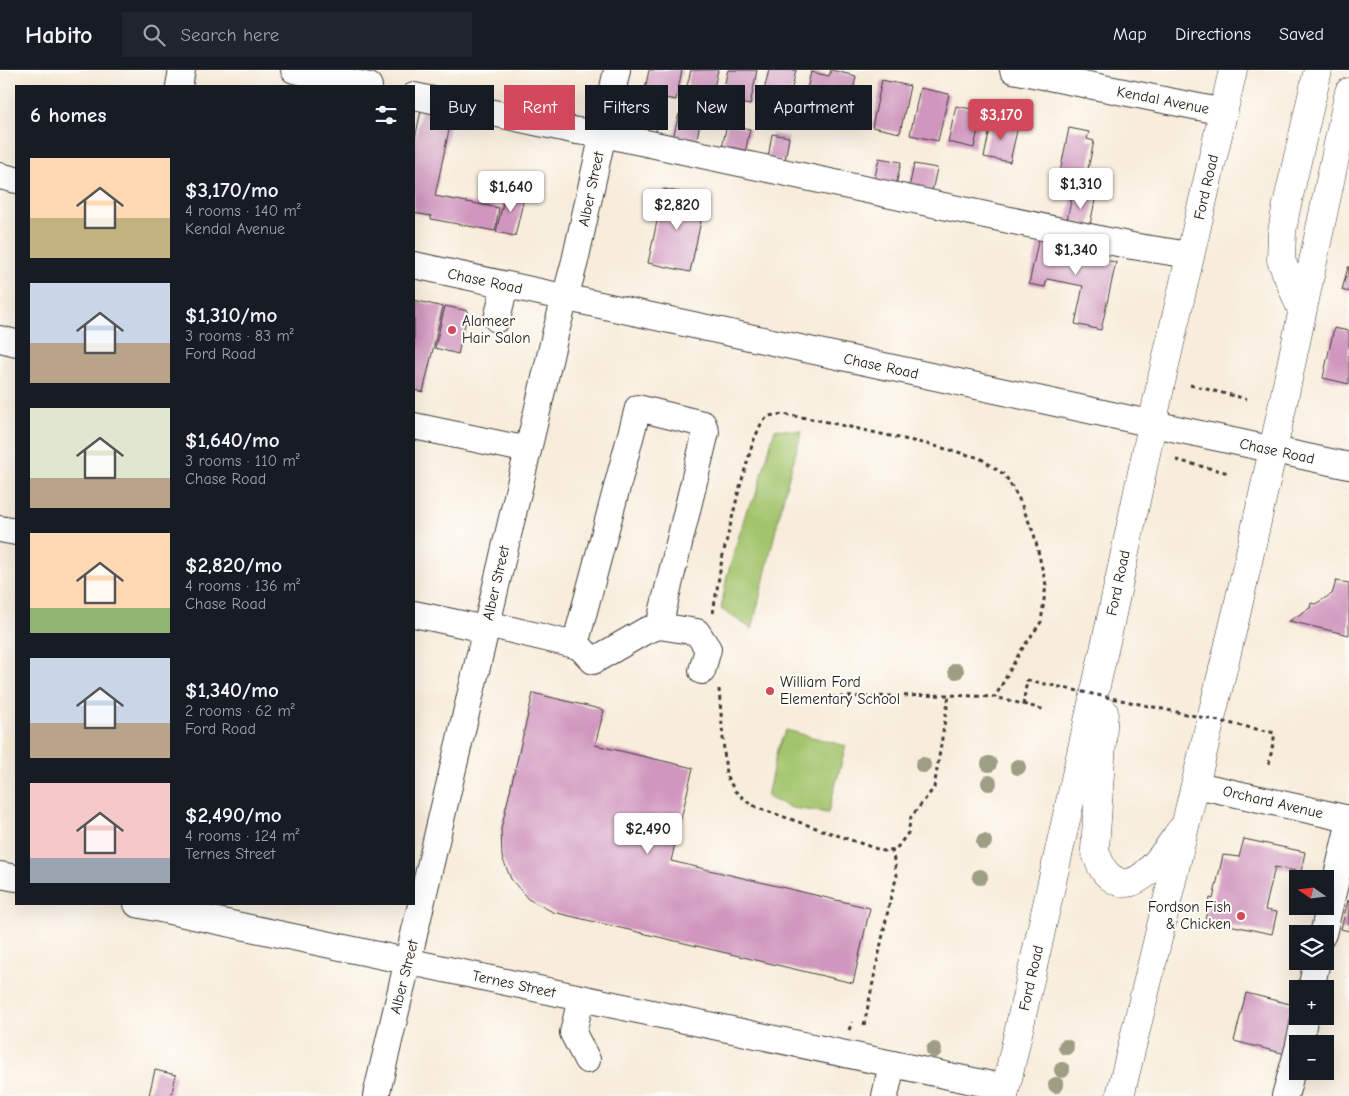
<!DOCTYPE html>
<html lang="en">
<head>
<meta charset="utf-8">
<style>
  :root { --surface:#171b24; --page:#20242c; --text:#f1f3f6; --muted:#9ea1a6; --line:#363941; --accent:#d1495b }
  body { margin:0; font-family:"Comic Neue",sans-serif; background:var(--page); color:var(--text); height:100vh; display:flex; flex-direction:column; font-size:19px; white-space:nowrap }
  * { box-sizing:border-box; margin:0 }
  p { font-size:16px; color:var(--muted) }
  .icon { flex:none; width:28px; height:28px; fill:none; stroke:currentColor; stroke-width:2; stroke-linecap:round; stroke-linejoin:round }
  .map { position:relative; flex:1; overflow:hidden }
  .panel { position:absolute; left:15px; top:15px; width:400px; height:820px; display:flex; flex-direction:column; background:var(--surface); border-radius:0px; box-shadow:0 5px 20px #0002 }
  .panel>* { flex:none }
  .guide { position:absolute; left:430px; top:15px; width:475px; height:45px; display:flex; gap:10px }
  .needle { width:32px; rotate:284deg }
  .buttons { position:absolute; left:1289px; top:800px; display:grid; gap:10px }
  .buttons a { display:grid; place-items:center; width:45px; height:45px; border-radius:0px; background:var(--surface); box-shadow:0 5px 20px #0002; font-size:25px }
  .price { position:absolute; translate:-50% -42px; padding:0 11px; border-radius:5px; background:#fff; color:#222; font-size:16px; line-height:32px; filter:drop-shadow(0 1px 2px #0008) }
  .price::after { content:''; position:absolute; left:50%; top:30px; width:15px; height:11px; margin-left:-8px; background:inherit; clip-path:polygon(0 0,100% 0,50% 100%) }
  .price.selected { background:var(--accent); color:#fff }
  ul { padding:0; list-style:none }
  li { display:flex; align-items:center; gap:15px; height:125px; padding:0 15px }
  li span { display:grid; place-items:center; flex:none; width:140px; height:100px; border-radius:0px; color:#555 }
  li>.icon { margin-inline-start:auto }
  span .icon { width:60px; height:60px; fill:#fffc; stroke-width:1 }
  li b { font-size:21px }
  h2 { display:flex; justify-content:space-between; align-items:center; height:60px; padding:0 15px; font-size:21px }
  .pill { padding:0 18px; border-radius:0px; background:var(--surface); box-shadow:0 5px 20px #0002; font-size:18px; line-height:45px }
  .pill.selected { background:var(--accent); color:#fff }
  header { display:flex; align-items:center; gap:30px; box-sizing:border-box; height:70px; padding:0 25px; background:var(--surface); border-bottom:1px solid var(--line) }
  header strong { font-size:24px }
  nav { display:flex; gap:28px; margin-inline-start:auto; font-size:18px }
  .search { width:350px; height:45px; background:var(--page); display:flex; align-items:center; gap:12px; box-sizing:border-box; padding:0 18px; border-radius:0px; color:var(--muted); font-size:19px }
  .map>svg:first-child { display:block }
</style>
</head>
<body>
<header>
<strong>Habito</strong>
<div class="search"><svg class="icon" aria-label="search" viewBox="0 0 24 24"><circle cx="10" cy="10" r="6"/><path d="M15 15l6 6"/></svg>Search here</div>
<nav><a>Map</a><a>Directions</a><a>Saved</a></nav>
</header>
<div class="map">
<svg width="1349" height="1026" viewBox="0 0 1349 1026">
  <rect width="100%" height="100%" fill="#fdfcf7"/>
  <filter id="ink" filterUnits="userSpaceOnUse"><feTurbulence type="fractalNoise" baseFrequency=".02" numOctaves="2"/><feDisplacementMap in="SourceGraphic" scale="10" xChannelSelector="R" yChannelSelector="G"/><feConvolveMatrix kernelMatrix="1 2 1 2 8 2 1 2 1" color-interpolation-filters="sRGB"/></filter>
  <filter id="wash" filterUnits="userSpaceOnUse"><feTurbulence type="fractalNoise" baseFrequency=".0096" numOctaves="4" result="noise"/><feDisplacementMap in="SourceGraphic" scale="20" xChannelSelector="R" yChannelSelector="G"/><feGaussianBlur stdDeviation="1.12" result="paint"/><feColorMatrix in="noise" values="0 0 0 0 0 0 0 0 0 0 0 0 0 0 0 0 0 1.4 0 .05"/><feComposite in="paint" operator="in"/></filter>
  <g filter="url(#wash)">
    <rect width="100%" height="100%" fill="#f8ecda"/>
    <g fill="#a3c46c" stroke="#607044">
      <path d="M775 359 802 361 787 413 752 559 721 539 727 506 747 439 755 428Z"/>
      <path d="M786 660 846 676 828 743 792 738 767 727 777 680Z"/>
    </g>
    <g id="blocks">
      <g fill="#d096be">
        <path d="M649 0H682L676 30 644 24Z"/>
        <path d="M691 0H718L713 22 687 16Z"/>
        <path d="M728 0H757L750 35 721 29Z"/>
        <path d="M769 0H796L788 35 762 29Z"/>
        <path d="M831 0 856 6 852 27 869 31 863 57 846 53 848 42 804 32 811 2 829 6Z"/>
        <path d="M882 10 910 16 900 63 872 57Z"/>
        <path d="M920 18 949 24 938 71 910 65Z"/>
        <path d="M422 36 453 41 435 126 499 138 495 161 431 149V146L414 143V73Z"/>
        <path d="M956 36 982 41 974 78 948 72Z"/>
        <path d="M637 37 660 42 655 66 632 61Z"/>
        <path d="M679 44 701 48 696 73 673 68Z"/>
        <path d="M992 50 1018 56 1010 92 984 87Z"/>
        <path d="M727 54 750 59 745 83 722 78Z"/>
        <path d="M1069 58 1089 62 1087 69 1094 71 1085 113 1059 107Z"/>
        <path d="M772 64 789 67 785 91 768 88Z"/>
        <path d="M879 88 901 92 896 116 874 112Z"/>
        <path d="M914 94 937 98 932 122 909 118Z"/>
        <path d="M664 119 706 128 690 202 648 193Z"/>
        <path d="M506 120 525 124 515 166 496 162Z"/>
        <path d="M1072 126 1095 130 1090 155 1067 150Z"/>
        <path d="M1039 167 1085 176 1084 181 1103 186V190L1116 192 1101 260 1075 254 1083 216 1047 209 1045 217 1029 214Z"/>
        <path d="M1348 197H1349V222L1342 220Z"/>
        <path d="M414 230 443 237 423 322 414 320Z"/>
        <path d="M445 236 468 241 458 284 435 278Z"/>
        <path d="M1334 258 1349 261V314L1323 308Z"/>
        <path d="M1336 511 1349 513V565L1289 551 1310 538 1311 533 1315 534 1332 524Z"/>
        <path d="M533 623 604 640 595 675 693 698 671 791 870 838 853 913 553 842 528 829 511 809 502 787 501 759Z"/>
        <path d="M1244 769 1305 782 1301 802 1275 797 1265 840 1277 842 1272 864 1205 850 1210 828 1213 829 1223 785 1239 787Z"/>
        <path d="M1348 830 1349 831V861L1341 859Z"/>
        <path d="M1246 923 1298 936 1286 984 1234 971Z"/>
        <path d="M155 1000 176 1005 171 1026 149 1025Z"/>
      </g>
    </g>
  </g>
  <g filter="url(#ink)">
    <use href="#blocks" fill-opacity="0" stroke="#3d3b38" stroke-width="1"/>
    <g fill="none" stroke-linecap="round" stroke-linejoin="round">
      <g stroke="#3d3b38" stroke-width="28">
        <g id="minor">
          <path d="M294 0 369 16"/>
          <path d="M1013 0 1224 42"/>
          <path d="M179 16 182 0"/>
          <path d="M414 26 577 61 603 64 1132 176 1190 185"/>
          <path d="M0 106 16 110"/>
          <path d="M414 195 1349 396"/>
          <path d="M497 249 505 215"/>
          <path d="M0 269 16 273"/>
          <path d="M414 356 528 380"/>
          <path d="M0 459 16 462"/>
          <path d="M414 544 485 559"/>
          <path d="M487 554 579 576 593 591 645 561 659 556 697 562 708 579 702 601"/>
          <path d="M575 575 638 338 703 354 706 362 659 556"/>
          <path d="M1197 715 1349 749"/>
          <path d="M0 805 16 808"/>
          <path d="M137 834 1006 1018"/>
          <path d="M1323 864 1349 755"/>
          <path d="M1311 919 1317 891"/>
          <path d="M581 928 573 963 587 990"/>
          <path d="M1299 974 1305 946"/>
          <path d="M376 1026 556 261 575 191 617 0"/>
          <path d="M885 1026 892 994"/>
          <path d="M1285 1026 1298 979"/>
        </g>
      </g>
      <g stroke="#3d3b38" stroke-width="29">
        <g id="major">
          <path d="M1302 241 1281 190 1282 162 1286 139 1318 0"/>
          <path d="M1104 642 1095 780C1100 795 1104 806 1119 812 1143 820 1169 776 1181 760"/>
          <path d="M1004 1026 1109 558 1162 308 1233 0"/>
          <path d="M1120 1026 1236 545 1273 380 1349 22"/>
        </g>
      </g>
      <g stroke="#3d3b38" stroke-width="3" stroke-dasharray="4 4" stroke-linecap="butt">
        <path d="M1190 315 1247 329"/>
        <path d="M1176 390 1229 403"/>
        <path d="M713 543 722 489 739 420 753 372 762 352 768 346 783 344 818 350 931 375 980 388 1005 405 1019 429 1034 464 1046 515 1041 552 1020 582 995 627"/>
        <path d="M719 619 726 705 735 721 750 734 761 739 883 781 896 779 908 763 911 747 934 718 949 625"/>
        <path d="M784 628 949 625 995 627 1046 640"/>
        <path d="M1023 635 1027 610"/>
        <path d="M1269 694 1275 663"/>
        <path d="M864 955 891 826 897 806 892 780"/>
        <path d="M849 960 852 952"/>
      </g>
      <use href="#minor" stroke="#fff" stroke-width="26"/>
      <use href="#major" stroke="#fff" stroke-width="28"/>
      <path stroke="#3d3b38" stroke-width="3" stroke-dasharray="4 4" stroke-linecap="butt" d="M1027 610 1275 663"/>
    </g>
    <g fill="#9d9e83">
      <circle cx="956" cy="601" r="8"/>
      <circle cx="989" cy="694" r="8"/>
      <circle cx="923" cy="695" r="8"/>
      <circle cx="1018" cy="697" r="8"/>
      <circle cx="989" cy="713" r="8"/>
      <circle cx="984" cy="772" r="8"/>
      <circle cx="980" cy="807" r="8"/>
      <circle cx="1066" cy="977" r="8"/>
      <circle cx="934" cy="980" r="8"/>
      <circle cx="1062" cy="1000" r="8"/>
      <circle cx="1056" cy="1015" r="8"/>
    </g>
  </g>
  <g fill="#d1495b" stroke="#fdfcf7" stroke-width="2">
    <circle cx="452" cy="260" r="5"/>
    <circle cx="770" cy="621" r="5"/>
    <circle cx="1241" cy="846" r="5"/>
  </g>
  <g text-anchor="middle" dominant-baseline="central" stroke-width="4" stroke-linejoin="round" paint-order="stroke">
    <g font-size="15" fill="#1c1c1c" stroke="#fdfcf7">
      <text transform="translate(1163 30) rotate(11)">Kendal Avenue</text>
      <text transform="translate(1206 117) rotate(-77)">Ford Road</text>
      <text transform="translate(591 119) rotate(-78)">Alber Street</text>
      <text transform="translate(485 211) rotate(12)">Chase Road</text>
      <text transform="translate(881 296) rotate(12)">Chase Road</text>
      <text transform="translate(1277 381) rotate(12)">Chase Road</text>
      <text transform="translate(496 513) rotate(-77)">Alber Street</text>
      <text transform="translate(1118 513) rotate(-78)">Ford Road</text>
      <text transform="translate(1273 732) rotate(13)">Orchard Avenue</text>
      <text transform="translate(404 907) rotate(-76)">Alber Street</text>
      <text transform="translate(1031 908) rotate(-77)">Ford Road</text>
      <text transform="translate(514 914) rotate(12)">Ternes Street</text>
    </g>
    <g font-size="15" fill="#1c1c1c" stroke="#fdfcf7" text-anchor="start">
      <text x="462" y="251">Alameer<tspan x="462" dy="17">Hair Salon</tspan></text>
      <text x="780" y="612">William Ford<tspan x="780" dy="17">Elementary School</tspan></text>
      <text x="1231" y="837" text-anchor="end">Fordson Fish<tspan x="1231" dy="17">&amp; Chicken</tspan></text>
    </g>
  </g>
</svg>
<div class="buttons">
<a><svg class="needle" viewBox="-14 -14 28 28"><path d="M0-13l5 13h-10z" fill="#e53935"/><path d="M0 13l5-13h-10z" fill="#9ea1a6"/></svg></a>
<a><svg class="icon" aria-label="layers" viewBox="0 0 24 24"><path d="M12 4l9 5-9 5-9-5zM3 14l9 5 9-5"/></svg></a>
<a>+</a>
<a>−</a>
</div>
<b class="price selected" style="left:1001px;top:71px">$3,170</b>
<b class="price" style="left:1081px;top:140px">$1,310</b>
<b class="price" style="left:511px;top:143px">$1,640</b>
<b class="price" style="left:677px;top:161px">$2,820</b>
<b class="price" style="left:1076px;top:206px">$1,340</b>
<b class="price" style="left:648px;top:785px">$2,490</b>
<div class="guide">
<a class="pill">Buy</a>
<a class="pill selected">Rent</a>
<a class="pill">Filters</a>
<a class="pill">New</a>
<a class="pill">Apartment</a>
</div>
<section class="panel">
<h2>6 homes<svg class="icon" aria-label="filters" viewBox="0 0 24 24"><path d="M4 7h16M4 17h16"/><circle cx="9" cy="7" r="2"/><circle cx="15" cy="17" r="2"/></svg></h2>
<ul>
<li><span style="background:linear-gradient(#ffd9b3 60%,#c2b280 0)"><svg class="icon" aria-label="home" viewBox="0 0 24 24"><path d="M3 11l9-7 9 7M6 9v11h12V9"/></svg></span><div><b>$3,170/mo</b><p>4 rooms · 140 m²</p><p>Kendal Avenue</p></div></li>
<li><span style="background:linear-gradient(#c9d6e8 60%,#b9a48a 0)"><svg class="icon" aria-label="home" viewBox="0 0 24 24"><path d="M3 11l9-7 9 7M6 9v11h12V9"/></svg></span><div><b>$1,310/mo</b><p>3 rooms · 83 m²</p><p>Ford Road</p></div></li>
<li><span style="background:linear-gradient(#dfe7d0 70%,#b9a48a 0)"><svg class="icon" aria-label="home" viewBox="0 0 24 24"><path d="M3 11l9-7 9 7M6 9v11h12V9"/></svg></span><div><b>$1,640/mo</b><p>3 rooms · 110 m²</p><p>Chase Road</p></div></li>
<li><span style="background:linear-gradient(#ffd9b3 75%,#8fb573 0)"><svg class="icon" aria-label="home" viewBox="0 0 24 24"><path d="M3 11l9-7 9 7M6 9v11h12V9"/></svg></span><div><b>$2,820/mo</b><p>4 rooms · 136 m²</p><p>Chase Road</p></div></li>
<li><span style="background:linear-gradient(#c9d6e8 65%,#b9a48a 0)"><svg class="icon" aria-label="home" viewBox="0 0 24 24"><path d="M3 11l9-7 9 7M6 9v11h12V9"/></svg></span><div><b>$1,340/mo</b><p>2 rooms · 62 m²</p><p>Ford Road</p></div></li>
<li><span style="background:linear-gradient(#f6c9c9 75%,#9aa5b1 0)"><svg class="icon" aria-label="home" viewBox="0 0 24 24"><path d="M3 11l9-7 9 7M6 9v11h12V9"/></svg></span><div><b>$2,490/mo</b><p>4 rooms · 124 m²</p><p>Ternes Street</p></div></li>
</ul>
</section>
</div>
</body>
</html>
